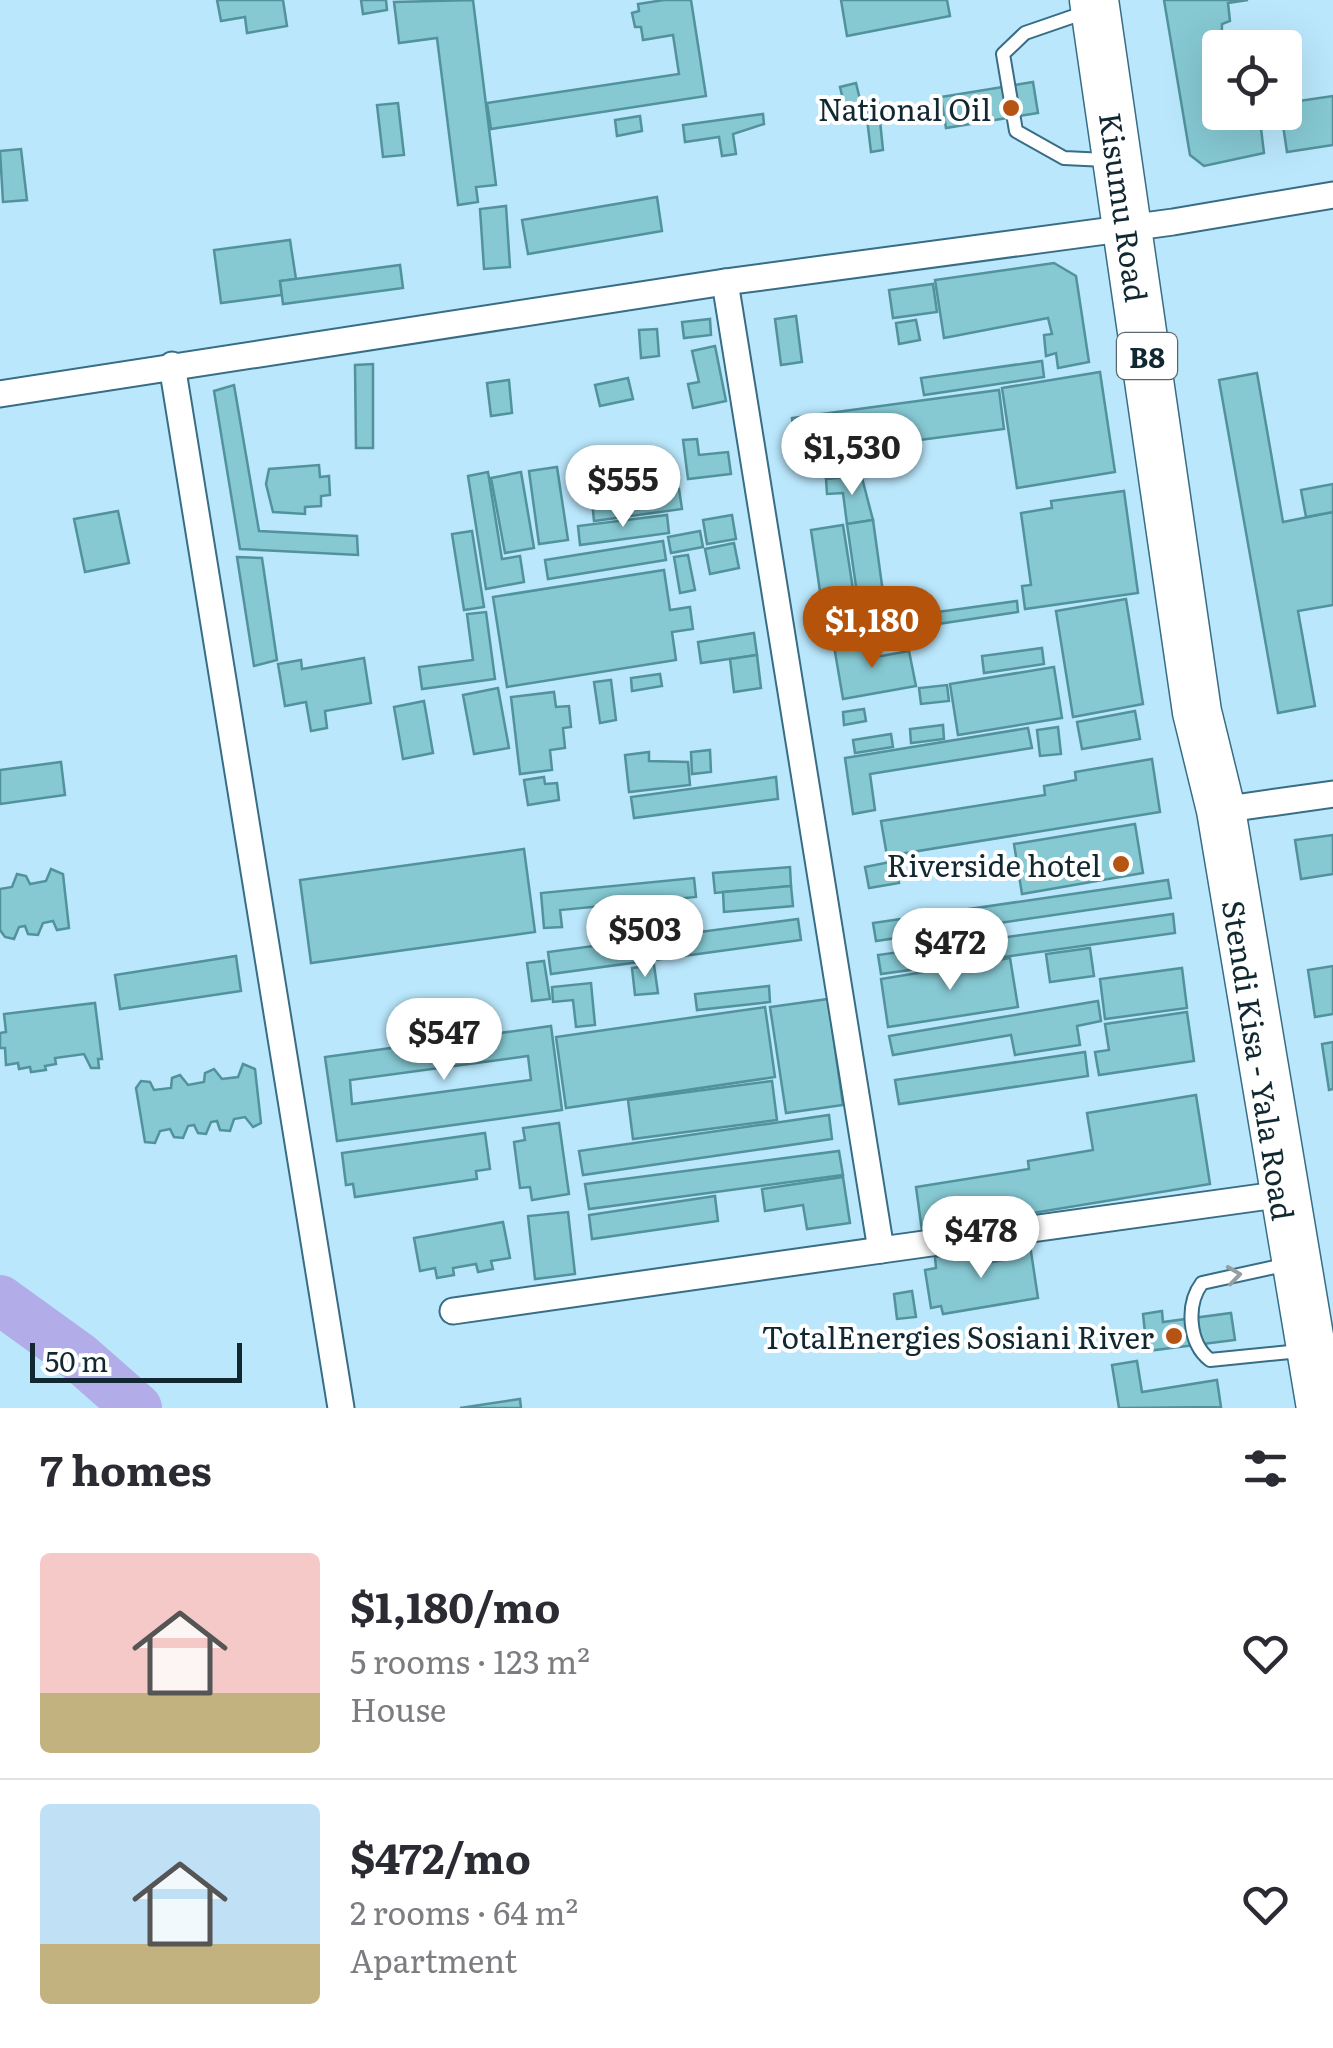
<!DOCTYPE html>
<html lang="en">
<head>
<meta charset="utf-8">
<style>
  :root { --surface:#fff; --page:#f7f7f7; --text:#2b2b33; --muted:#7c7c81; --line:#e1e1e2; --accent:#b45309 }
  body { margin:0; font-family:Literata,serif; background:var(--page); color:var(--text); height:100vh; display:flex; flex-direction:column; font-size:38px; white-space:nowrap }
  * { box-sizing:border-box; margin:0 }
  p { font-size:32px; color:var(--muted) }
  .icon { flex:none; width:55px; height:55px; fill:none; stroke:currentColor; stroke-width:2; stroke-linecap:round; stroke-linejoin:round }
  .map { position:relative; height:1408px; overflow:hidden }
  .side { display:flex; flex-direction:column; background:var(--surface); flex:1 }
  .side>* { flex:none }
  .tools { position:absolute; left:1202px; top:30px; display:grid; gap:20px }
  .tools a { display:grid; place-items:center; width:100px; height:100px; border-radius:10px; background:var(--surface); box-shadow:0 10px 40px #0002; font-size:50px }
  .scale { position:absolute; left:30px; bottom:25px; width:212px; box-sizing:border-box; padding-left:10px; border:5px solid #112832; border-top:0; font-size:28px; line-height:35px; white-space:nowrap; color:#112832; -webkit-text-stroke:8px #fff; paint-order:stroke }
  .price { position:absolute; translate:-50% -85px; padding:0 22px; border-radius:35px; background:#fff; color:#222; font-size:32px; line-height:65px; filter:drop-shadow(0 2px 5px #0008) }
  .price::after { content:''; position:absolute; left:50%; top:60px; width:30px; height:22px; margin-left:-15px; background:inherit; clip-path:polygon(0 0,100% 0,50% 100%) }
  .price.active { background:var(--accent); color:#fff }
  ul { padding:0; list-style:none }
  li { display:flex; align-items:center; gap:30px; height:250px; padding:0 40px }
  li+li { border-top:2px solid var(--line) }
  li span { display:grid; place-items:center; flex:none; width:280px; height:200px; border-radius:10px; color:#555 }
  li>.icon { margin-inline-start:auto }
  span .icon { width:120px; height:120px; fill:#fffc; stroke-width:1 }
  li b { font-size:42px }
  h2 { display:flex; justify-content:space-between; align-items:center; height:120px; padding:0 40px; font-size:42px }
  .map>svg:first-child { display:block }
</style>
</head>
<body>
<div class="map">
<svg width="1333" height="1408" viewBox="0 0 1333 1408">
  <rect width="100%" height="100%" fill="#bae7fc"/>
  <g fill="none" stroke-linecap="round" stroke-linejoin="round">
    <path stroke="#b2ade8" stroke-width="50" d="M0 1300 79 1357 137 1408"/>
  </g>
  <g fill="#86c9d3" stroke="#51929c" stroke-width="2.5" fill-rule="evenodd">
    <path d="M217 0H283L287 26 247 33 245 17 221 21Z"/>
    <path d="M361 0H386L387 10 363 14Z"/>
    <path d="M473 0 496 185 476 187 478 202 458 205 437 38 399 43 394 2Z"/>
    <path d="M664 0H691L706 96 491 129 487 103 679 74 673 35 643 40 641 27H635L632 13 639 11 638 4Z"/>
    <path d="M841 0H947L950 16 847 36Z"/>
    <path d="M1164 0H1248L1228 3 1230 21 1222 24 1220 112H1259L1264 153 1204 166 1190 155Z"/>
    <path d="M1033 82 1038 113 946 128 941 97Z"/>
    <path d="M856 83 863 112 847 116 840 87Z"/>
    <path d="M1333 96V145L1287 152 1281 112H1285V103Z"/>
    <path d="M878 101 883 150 871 152 865 102Z"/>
    <path d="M398 103 404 155 383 157 377 105Z"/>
    <path d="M763 114 764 124 733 134 736 154 722 156 719 137 685 142 683 125Z"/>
    <path d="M640 116 642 131 617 136 615 120Z"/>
    <path d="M21 149 27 200 3 202 0 151Z"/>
    <path d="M657 197 662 231 528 254 522 220Z"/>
    <path d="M506 206 510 267 484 269 480 209Z"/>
    <path d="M290 240 296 279 280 281 282 295 221 303 214 250Z"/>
    <path d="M1054 263 1076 276 1089 362 1058 368 1056 353 1046 356 1044 335 1052 334 1048 318 944 338 935 280Z"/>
    <path d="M400 265 403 288 283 304 280 281Z"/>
    <path d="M933 284 937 312 893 318 889 290Z"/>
    <path d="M796 316 802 362 781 365 775 319Z"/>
    <path d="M710 319 711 335 684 338 682 322Z"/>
    <path d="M916 320 920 340 899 344 896 323Z"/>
    <path d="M657 329 659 356 641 358 639 330Z"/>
    <path d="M715 346 726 401 693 408 688 384 699 382 692 351Z"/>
    <path d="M1042 361 1044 377 924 395 921 378Z"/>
    <path d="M373 364V448H356L355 365Z"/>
    <path d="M1100 372 1115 472 1017 488 1002 388Z"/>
    <path d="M1257 373 1283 522 1333 512V605L1298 611 1315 706 1278 713 1219 380Z"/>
    <path d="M628 378 633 399 600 406 595 385Z"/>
    <path d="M509 380 512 413 491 416 487 383Z"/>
    <path d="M234 385 259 531 357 536 358 555 240 549 214 391Z"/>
    <path d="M999 390 1004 429 797 456 792 418Z"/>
    <path d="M697 439 699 455 728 452 731 474 688 479 683 440Z"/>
    <path d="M656 448 659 465 608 474 611 489 591 492 586 460Z"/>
    <path d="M319 465 320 477 329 476 330 495 321 496V506L305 507V514L273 512 266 484 269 469Z"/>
    <path d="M557 467 568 540 539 544 529 471Z"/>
    <path d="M488 472 502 559 520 556 524 582 486 589 468 476Z"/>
    <path d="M521 472 534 548 505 553 491 478Z"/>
    <path d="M846 477V480L862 478 873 520 847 524 843 493 827 494 826 479Z"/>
    <path d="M1333 484V512L1306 517 1301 490Z"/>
    <path d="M679 489 682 509 594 521 592 501Z"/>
    <path d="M1124 491 1138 593 1025 609 1022 586 1031 585 1021 513 1052 508 1051 501Z"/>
    <path d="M118 511 129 563 85 572 74 519Z"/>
    <path d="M667 515 669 533 580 545 578 526Z"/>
    <path d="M732 515 736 539 707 544 703 520Z"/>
    <path d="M873 520 885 607 897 605 900 629 863 635 847 524Z"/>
    <path d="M843 525 860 634 827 639 811 530Z"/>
    <path d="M472 531 484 607 464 610 452 534Z"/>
    <path d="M700 531 703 547 671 553 668 537Z"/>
    <path d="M663 541 666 560 548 579 545 560Z"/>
    <path d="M734 543 739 568 710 574 705 549Z"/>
    <path d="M688 555 695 590 680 593 674 557Z"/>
    <path d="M237 557 262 558 277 660 254 666Z"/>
    <path d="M664 570 670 610 690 607 693 629 672 632 676 660 507 687 493 597Z"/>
    <path d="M1126 599 1143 704 1073 717 1056 611Z"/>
    <path d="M1017 601 1018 612 918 627 916 615Z"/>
    <path d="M486 612 495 679 422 689 419 667 473 660 467 614Z"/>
    <path d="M754 633 757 655 701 663 698 642Z"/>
    <path d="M867 640 870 658 909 651 916 686 843 699 834 646Z"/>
    <path d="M1042 648 1044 664 984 673 982 656Z"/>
    <path d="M757 655 761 688 734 692 730 659Z"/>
    <path d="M364 658 371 703 325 711 327 728 311 731 306 702 285 706 278 664 301 660 302 669Z"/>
    <path d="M1054 667 1062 718 958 735 950 684Z"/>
    <path d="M660 674 662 686 632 691 631 678Z"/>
    <path d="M611 680 616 720 600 723 594 682Z"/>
    <path d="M947 685 949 701 921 704 919 688Z"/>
    <path d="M498 688 509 748 474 754 463 695Z"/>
    <path d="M554 692 556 707 569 706 571 727 563 728 565 748 550 750 552 770 520 774 511 697Z"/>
    <path d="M424 701 433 753 403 759 394 707Z"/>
    <path d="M864 709 866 721 844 725 843 712Z"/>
    <path d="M1135 711 1140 739 1082 749 1077 722Z"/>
    <path d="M943 725 944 739 911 743 910 729Z"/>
    <path d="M1058 727 1061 754 1040 756 1037 730Z"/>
    <path d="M1028 728 1032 748 870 774 875 810 853 814 845 758Z"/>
    <path d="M891 734 893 747 855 753 853 740Z"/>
    <path d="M710 750 711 772 692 774 691 752Z"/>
    <path d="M649 752V761L688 762 690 785 629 792 625 755Z"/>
    <path d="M1152 759 1160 812 887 856 881 821 1045 795 1044 786 1076 780 1075 772Z"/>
    <path d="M61 762 65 795 0 804V770Z"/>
    <path d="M544 777 545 784 557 783 559 800 528 805 524 780Z"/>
    <path d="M776 777 778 799 634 818 631 797Z"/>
    <path d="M1135 824 1143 873 1022 894 1014 844Z"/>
    <path d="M1333 835V874L1301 879 1295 840Z"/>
    <path d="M524 849 535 932 311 963 300 880Z"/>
    <path d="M895 861 899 883 869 888 865 867Z"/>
    <path d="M790 867 791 886 715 893 713 873Z"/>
    <path d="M51 869 63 874 69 928 57 930 53 921 43 923 38 935 28 934 25 926 19 927 14 939 5 937 0 930V889L12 887 17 874 26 876 30 884 46 881Z"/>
    <path d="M694 878 696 897 560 910 562 927 544 928 541 893Z"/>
    <path d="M1168 880 1171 898 876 941 873 923Z"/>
    <path d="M791 886 793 906 724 912 723 892Z"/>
    <path d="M1173 914 1175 933 881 974 878 955Z"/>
    <path d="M798 919 801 940 551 974 548 952Z"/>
    <path d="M1090 948 1094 976 1050 982 1046 954Z"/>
    <path d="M236 956 241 991 120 1009 115 975Z"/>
    <path d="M1010 958 1018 1007 888 1027 881 979Z"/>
    <path d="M544 961 550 999 532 1001 527 963Z"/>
    <path d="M654 965 658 993 635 995 632 968Z"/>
    <path d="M1333 966V1014L1315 1017 1308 970Z"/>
    <path d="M1182 968 1187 1008 1105 1019 1100 979Z"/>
    <path d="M591 983 595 1025 576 1027 573 1000 553 1002 552 987Z"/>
    <path d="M769 986 770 1002 697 1010 695 994Z"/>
    <path d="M828 999 843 1105 786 1113 770 1007Z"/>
    <path d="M1098 1001 1101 1021 1077 1026 1080 1045 1015 1055 1011 1035 893 1055 889 1036Z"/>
    <path d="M95 1003 102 1059H98L99 1068H91L84 1054 55 1058 56 1064 45 1066 46 1070 31 1072 30 1067 19 1069 18 1063 6 1065 5 1048H0V1033L6 1032 4 1014Z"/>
    <path d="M765 1007 775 1077 566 1108 556 1037Z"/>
    <path d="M1187 1012 1194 1061 1099 1075 1095 1052 1109 1050 1105 1024Z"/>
    <path d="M551 1026 562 1110 337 1141 325 1057ZM528 1056 531 1080 352 1104 350 1080Z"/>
    <path d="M1333 1042V1089L1329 1090 1322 1044Z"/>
    <path d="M1085 1052 1088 1076 899 1104 895 1080Z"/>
    <path d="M243 1064 255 1069 261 1123 253 1127 245 1117 234 1119 230 1131 220 1130 217 1121 211 1122 206 1134 198 1133 194 1125 188 1126 183 1138 174 1137 170 1129 160 1131 155 1143 145 1142 136 1088 141 1081 150 1082 154 1090 171 1088 172 1078 180 1075 188 1085 204 1082 205 1073 214 1069 222 1079 238 1077Z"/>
    <path d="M772 1081 777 1120 633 1139 628 1100Z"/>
    <path d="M1196 1095 1210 1184 922 1231 916 1187 1029 1169 1028 1161 1093 1150 1087 1113Z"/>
    <path d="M829 1115 832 1139 583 1175 579 1151Z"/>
    <path d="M559 1123 569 1194 532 1200 530 1187 520 1188 514 1142 525 1140 523 1128Z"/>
    <path d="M485 1133 490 1169 476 1171 477 1179 355 1197 353 1184 346 1185 342 1153Z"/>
    <path d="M839 1151 843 1175 589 1209 585 1184Z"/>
    <path d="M843 1177 850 1223 807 1229 803 1205 765 1211 762 1189Z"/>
    <path d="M715 1196 718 1221 592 1239 589 1215Z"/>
    <path d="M568 1212 575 1274 535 1279 528 1216Z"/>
    <path d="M503 1222 510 1258 491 1261 493 1269 478 1272 476 1264 453 1268 454 1275 437 1278 435 1268 420 1271 414 1238Z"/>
    <path d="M1030 1245 1038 1298 943 1314 941 1306 931 1308 925 1270 936 1268 935 1257 973 1251 975 1265 1009 1259 1008 1249Z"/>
    <path d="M912 1291 916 1317 897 1319 894 1294Z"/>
    <path d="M1162 1311 1163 1322 1231 1313 1235 1340 1147 1351 1143 1314Z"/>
    <path d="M1137 1361 1142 1392 1217 1380 1221 1407 1119 1408 1112 1365Z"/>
    <path d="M520 1399 521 1408H460Z"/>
  </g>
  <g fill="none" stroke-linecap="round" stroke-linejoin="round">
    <g stroke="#376d85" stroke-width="16">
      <g id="lane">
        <path d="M1086 12 1025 33 1003 54 1016 131 1064 158 1106 160"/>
        <path d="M1275 1267 1202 1283C1186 1304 1188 1343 1210 1360L1290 1352"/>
      </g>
    </g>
    <g stroke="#376d85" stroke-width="29">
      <g id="street">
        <path d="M725 282 881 1250 1262 1197"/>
        <path d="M172 365 341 1408"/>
        <path d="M0 394 725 282 1173 222 1333 195"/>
        <path d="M1214 811 1333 794"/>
        <path d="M453 1311 881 1250"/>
      </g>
    </g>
    <g stroke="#376d85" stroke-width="51">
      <path id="highway" d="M1094 0 1197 712 1221 810 1321 1408"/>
    </g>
    <use href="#lane" stroke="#fff" stroke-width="12"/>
    <use href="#street" stroke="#fff" stroke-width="25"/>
    <use href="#highway" stroke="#fff" stroke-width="48"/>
  </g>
  <defs><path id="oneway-chevron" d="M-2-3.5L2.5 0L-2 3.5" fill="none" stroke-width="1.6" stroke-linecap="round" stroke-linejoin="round" transform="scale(2.5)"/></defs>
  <use stroke="#949ea3" href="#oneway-chevron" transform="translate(1234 1275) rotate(-8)"/>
  <g fill="#b55413" stroke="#fff" stroke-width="4">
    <circle cx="1011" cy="108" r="10"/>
    <circle cx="1121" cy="864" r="10"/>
    <circle cx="1174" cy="1336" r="10"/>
  </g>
  <g text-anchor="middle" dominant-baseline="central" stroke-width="8" stroke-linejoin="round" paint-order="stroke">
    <rect fill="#fff" stroke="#586870" stroke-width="2.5" x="1117" y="333" width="60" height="46" rx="8"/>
    <g font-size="28" font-weight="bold" fill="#112832">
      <text x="1147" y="356">B8</text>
    </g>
    <g font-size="30" fill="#112832" stroke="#fff" text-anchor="end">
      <text x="991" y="108">National Oil</text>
      <text x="1101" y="864">Riverside hotel</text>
      <text x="1154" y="1336">TotalEnergies Sosiani River</text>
    </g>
    <g font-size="30" fill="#112832" stroke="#fff">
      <text transform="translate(1125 207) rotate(82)">Kisumu Road</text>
      <text transform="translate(1260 1060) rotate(81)">Stendi Kisa - Yala Road</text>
    </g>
  </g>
</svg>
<div class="tools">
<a><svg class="icon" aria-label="locate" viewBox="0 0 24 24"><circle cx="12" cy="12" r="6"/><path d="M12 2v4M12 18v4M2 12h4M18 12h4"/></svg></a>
</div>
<div class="scale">50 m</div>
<b class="price" style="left:852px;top:498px">$1,530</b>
<b class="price" style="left:623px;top:530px">$555</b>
<b class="price active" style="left:872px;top:671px">$1,180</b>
<b class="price" style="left:645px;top:980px">$503</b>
<b class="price" style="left:950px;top:993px">$472</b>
<b class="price" style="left:444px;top:1083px">$547</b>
<b class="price" style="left:981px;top:1281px">$478</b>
</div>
<section class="side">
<h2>7 homes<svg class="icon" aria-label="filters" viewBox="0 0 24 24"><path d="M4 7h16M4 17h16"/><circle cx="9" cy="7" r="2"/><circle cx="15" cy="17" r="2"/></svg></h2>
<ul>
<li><span style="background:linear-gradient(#f6c9c9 70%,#c2b280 0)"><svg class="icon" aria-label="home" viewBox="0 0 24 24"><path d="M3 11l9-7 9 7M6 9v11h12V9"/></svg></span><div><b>$1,180/mo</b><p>5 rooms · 123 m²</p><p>House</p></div><svg class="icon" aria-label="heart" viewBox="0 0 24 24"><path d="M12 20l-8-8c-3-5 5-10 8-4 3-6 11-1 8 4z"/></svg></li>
<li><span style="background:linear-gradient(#bfe0f5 70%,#c2b280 0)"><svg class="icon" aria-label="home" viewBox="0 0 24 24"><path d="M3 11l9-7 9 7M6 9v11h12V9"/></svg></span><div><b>$472/mo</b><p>2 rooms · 64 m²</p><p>Apartment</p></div><svg class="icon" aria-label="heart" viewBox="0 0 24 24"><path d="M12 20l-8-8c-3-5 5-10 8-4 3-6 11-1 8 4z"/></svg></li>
</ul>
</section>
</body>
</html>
